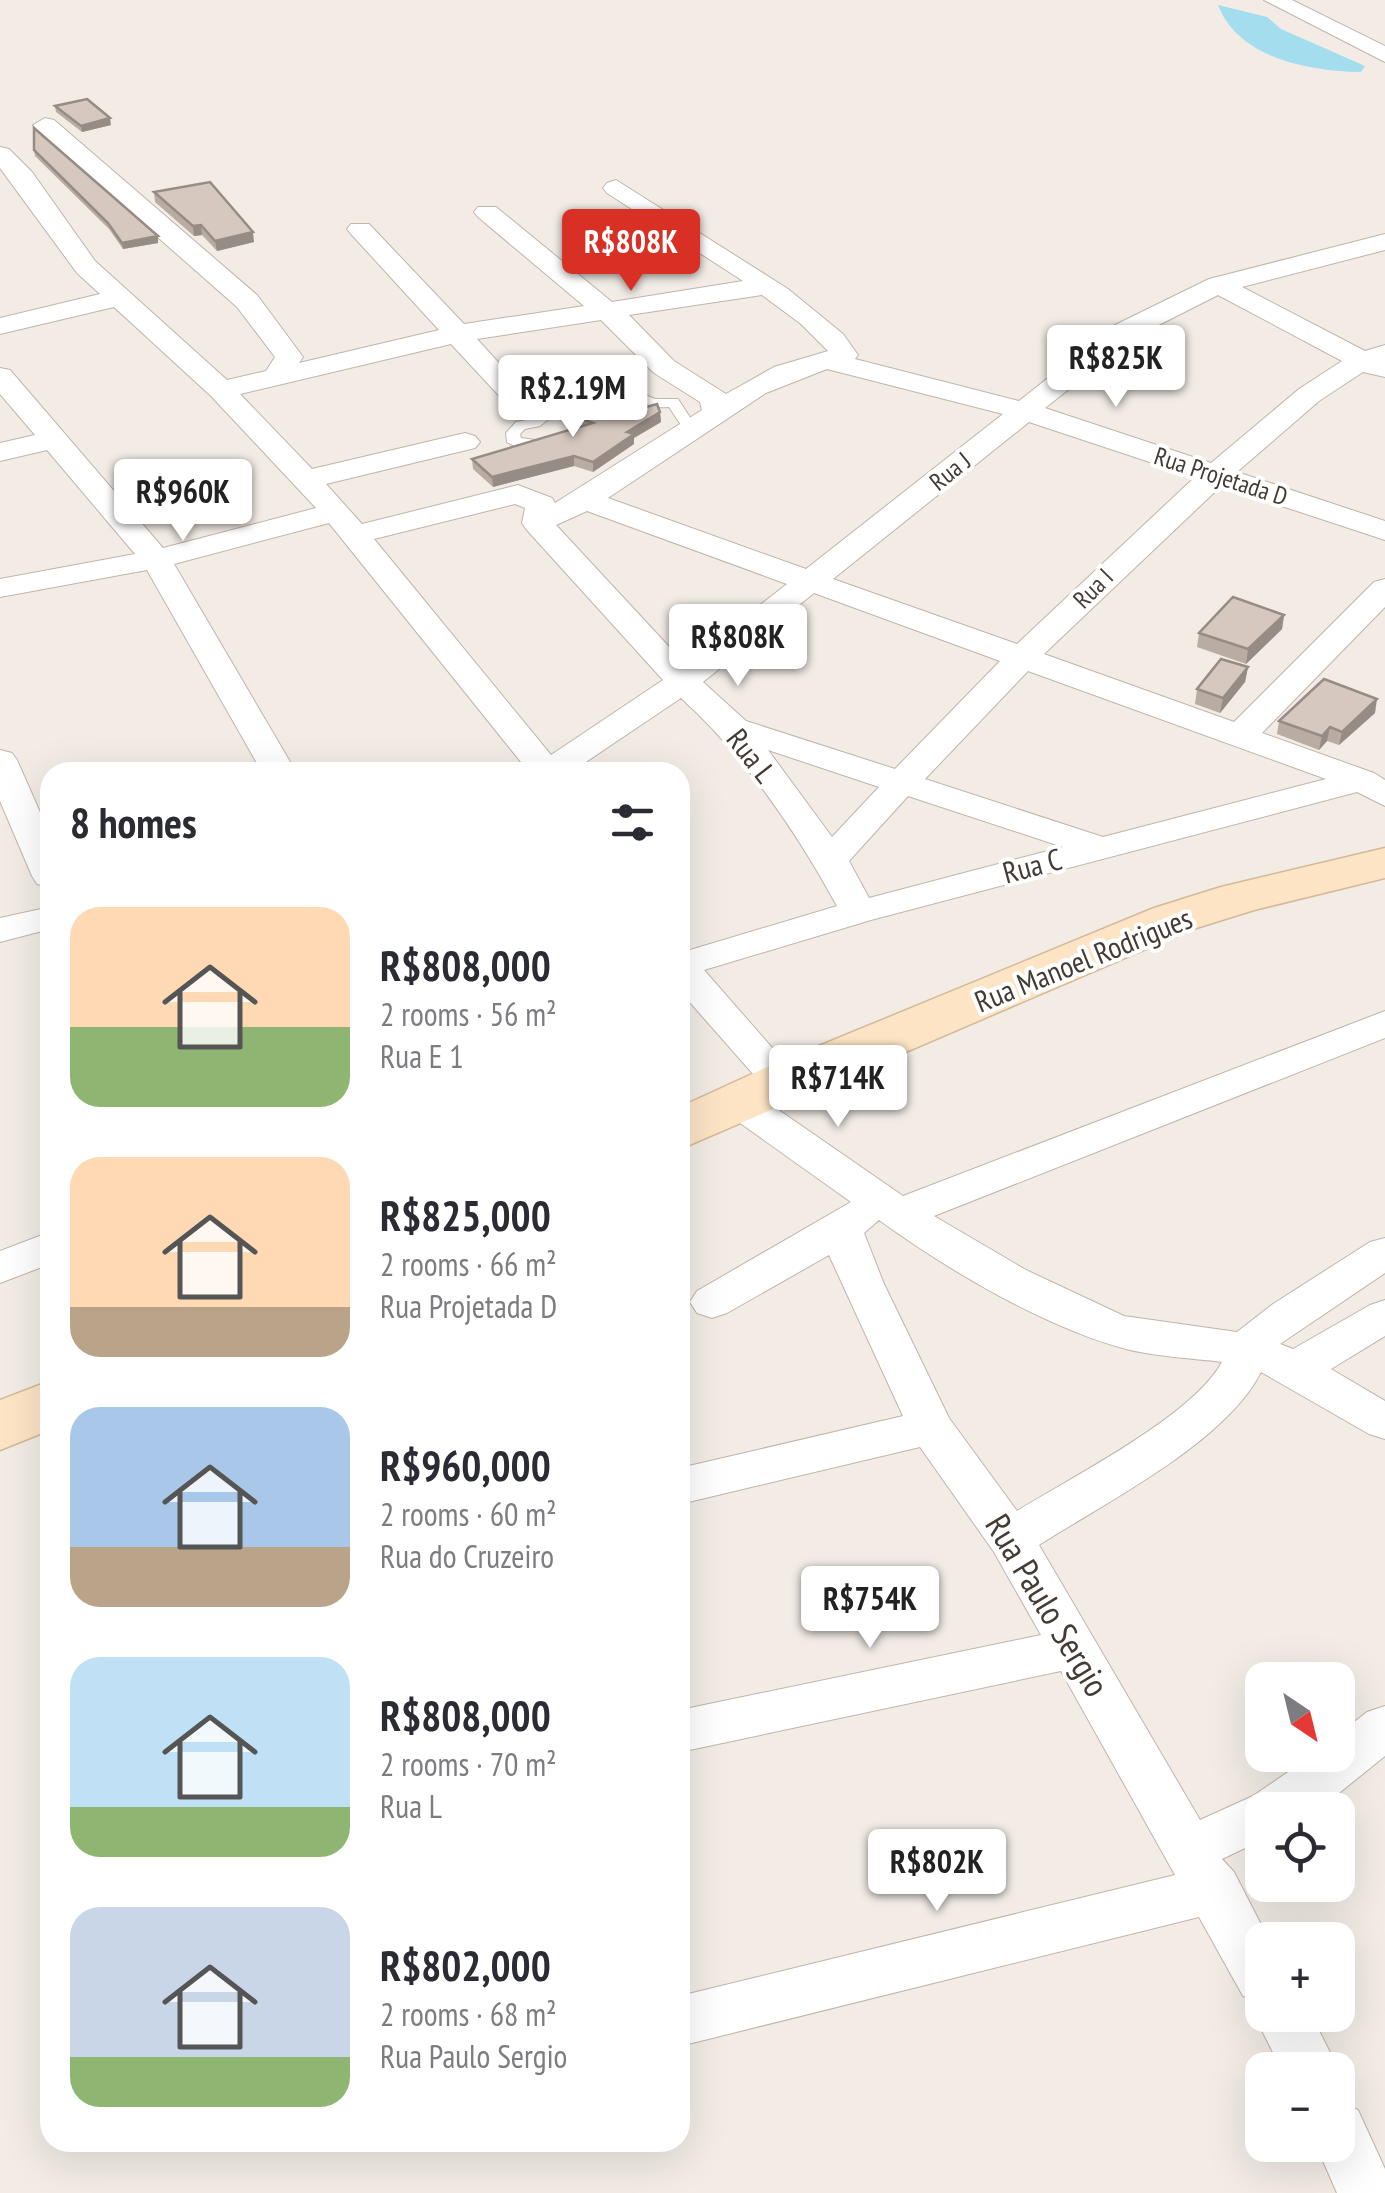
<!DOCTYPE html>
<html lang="en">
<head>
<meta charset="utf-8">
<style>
  :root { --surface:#fff; --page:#f2f2f3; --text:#2b2b33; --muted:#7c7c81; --accent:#d93025 }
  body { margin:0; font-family:"PT Sans Narrow",sans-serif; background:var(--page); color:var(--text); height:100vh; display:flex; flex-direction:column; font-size:38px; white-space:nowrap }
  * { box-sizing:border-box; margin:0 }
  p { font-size:32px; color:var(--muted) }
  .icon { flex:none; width:55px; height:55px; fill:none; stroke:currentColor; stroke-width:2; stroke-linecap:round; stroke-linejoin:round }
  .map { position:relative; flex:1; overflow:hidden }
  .panel { position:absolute; left:40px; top:762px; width:650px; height:1390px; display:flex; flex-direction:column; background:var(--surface); border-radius:30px; box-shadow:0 10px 40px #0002 }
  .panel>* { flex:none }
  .needle { width:65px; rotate:145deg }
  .fabs { position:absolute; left:1245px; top:1662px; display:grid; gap:20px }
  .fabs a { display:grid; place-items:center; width:110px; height:110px; border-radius:20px; background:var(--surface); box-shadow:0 10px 40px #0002; font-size:50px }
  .price { position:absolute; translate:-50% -85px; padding:0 22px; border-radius:10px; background:#fff; color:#222; font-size:32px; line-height:65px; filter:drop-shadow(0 2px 5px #0008) }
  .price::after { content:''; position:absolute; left:50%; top:60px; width:30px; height:22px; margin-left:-15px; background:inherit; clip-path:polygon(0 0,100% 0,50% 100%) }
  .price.selected { background:var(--accent); color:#fff }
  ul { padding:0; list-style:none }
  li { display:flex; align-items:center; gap:30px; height:250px; padding:0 30px }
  li span { display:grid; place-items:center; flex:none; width:280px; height:200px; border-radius:30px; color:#555 }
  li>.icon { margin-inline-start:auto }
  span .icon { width:120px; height:120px; fill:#fffc; stroke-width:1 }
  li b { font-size:42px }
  h2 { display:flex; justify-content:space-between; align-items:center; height:120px; padding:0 30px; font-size:42px }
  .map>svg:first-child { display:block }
</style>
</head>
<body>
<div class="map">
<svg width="1385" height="2193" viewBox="0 0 1385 2193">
  <rect width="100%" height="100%" fill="#f2ece5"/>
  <path fill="#a4dded" d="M1218 5 1267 17 1281 29 1365 66 1361 72C1309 71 1239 59 1218 5Z"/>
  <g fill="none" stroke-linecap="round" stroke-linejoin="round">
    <g stroke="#c0b4ab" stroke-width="2">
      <path id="lane" d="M633 390 655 399H678L697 428 685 431 669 407C647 409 646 400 630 399 610 397 586 407 564 406L540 426 525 429 520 434 521 438 542 441V447L514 446 507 442 506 433 516 422 531 419 556 399H583Z"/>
    </g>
    <g stroke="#c0b4ab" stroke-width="2">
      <g id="street">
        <path d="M1264 0H1292L1385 46V62Z"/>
        <path d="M45 118 54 120 257 295 303 357 299 363 439 330 351 234 347 229 351 224H369L464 324 584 306 478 217 474 212 478 207H496L612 302 743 281 607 193 603 188 607 183 616 180 788 289 843 334 858 355 855 359 1019 401 1115 325 1209 279 1385 234V250L1242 287 1365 351 1385 345V377L1363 372 1319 401 1237 472 1385 521V540L1221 486 1044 654 1234 722 1374 582 1385 579V607L1262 733 1374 773 1385 780V806L1357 792 871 920 704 970 802 1082 796 1091 782 1095 768 1091 680 991V953L837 906C796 831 745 756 681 698L571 772H529L329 523 174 564 296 772H262L147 570 0 597V579L135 554 47 450 0 461V443L35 435 0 394V368L10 370 163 548 316 508 211 396 114 307 0 334V318L100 294 77 273 0 168V147L9 149 32 172 95 261 227 380 266 371 275 357 237 307 36 130 33 125ZM762 295 801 324 828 351 774 367 726 394 674 361 629 315ZM1218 295 1342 361 1299 389 1211 463 1045 408 1135 337ZM601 320 654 373 700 402 702 410 555 503 552 498 518 485 362 524 326 484 475 448 480 442 475 436 465 433 312 469 240 394 451 344 504 401H524L528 395 477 339ZM827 369 1003 414 806 569 608 498 766 393ZM1029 422 1195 477 1017 644 833 579ZM515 504 525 508 522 523 526 529 663 680 551 755 374 539ZM587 511 787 584 685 664 556 525ZM814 593 1000 661 895 769 746 721 703 682ZM1028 671 1326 779 1103 837 925 779ZM768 750 879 787 832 837ZM908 796 1063 847 869 898 849 861Z"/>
        <path d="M0 750 12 753 17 760 50 835V887L37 884 32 876 0 801Z"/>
        <path d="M50 907V929L0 942V918Z"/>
        <path d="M1385 1011V1038L934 1216 1026 1270 1124 1316 1237 1332 1273 1304 1370 1242 1385 1238V1273L1280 1344 1293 1349 1370 1305 1385 1300V1336L1331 1369 1385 1401V1439L1369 1434 1261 1372C1225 1443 1106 1502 1039 1545L1200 1820 1253 1796 1313 1755H1338V1735L1367 1712 1385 1706V1756L1318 1810H1262V1840L1222 1859 1234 1872 1269 1940H1262V2015H1311L1339 2070 1338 2073V2070H1282L1254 2015 1260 2002 1243 1996 1199 1917 680 2046V1996L1175 1875 1061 1671 680 1752V1710L1041 1635 994 1552 920 1447 680 1504V1468L903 1416 829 1255 727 1313 712 1318 697 1313 690 1302 697 1291 851 1202 726 1113 720 1103 726 1093 740 1090 754 1093 903 1196ZM879 1220C948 1270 1047 1329 1130 1350 1160 1357 1191 1358 1222 1362 1193 1416 1072 1477 1017 1511L949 1418 884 1284 864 1233Z"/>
        <path d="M50 1232V1264L0 1283V1251Z"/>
        <path d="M1338 2102 1358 2110 1385 2169V2193H1337L1316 2145H1338Z"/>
      </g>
    </g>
    <g stroke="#d3b899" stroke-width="3">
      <g id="secondary">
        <path d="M1385 848V878L1254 910 1190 930 680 1149V1107L763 1069 1154 908 1221 887Z"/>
        <path d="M50 1381V1430L0 1450V1400Z"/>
      </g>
    </g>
    <use href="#lane" fill="#fff" fill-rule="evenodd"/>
    <use href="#street" fill="#fff" fill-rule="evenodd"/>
    <use href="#secondary" fill="#fce4c5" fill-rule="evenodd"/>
  </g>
  <g fill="#b8aca3">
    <path d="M55 106 111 125 82 132 56 112Z"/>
    <path d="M34 150 158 243 123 249 109 229 35 156Z"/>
    <path d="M154 192 254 242 217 251 202 235 194 236 155 202Z"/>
    <path d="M643 408 660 412 661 422 634 438V444L593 472 574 466 493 487 473 469 472 459 582 426V419Z"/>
    <path d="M1284 615 1282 629 1246 664 1197 647 1199 633Z"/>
    <path d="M1248 667 1245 682 1220 713 1195 704 1197 689Z"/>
    <path d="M1375 713 1339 745 1327 741 1319 750 1277 734 1279 721Z"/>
  </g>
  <g fill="#968c85">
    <path d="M110 118 111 125 82 132 81 126Z"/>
    <path d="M201 225 202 235 194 236 193 226Z"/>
    <path d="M253 232 254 242 217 251 215 241Z"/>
    <path d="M158 236V243L123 249 122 243Z"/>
    <path d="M660 412 661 422 634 438V444L593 472V462L627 432Z"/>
    <path d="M574 456V466L493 487 492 477Z"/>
    <path d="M1284 615 1282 629 1246 664 1248 649Z"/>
    <path d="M1248 667 1245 682 1220 713 1223 698Z"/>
    <path d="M1377 699 1375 713 1339 745 1342 732Z"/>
    <path d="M1330 727 1327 741 1319 750 1322 736Z"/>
  </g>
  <g fill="#d6c8be" stroke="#968c85" stroke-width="2.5">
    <path d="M87 99 110 118 81 126 55 106Z"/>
    <path d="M34 128 158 236 122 243 108 223 34 150Z"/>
    <path d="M210 182 253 232 215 241 201 225 193 226 154 192Z"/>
    <path d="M616 398 643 408 657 404 660 412 627 432 634 434 593 462 574 456 492 477 472 459 593 423 582 419Z"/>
    <path d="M1233 597 1284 615 1248 649 1199 633Z"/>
    <path d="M1221 659 1248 667 1223 698 1197 689Z"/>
    <path d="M1324 679 1377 699 1342 732 1330 727 1322 736 1279 721Z"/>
  </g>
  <g text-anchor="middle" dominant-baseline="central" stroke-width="8" stroke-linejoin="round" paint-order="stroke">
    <g font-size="25" fill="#443b35" stroke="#fff">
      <text transform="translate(950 471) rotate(-39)">Rua J</text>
      <text transform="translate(1221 476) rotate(18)">Rua Projetada D</text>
      <text transform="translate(1093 588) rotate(-45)">Rua I</text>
    </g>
    <g font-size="30" fill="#443b35" stroke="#fff">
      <text transform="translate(752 755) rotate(52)">Rua L</text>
      <text transform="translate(1032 865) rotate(-15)">Rua C</text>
      <text transform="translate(1083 959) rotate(-22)">Rua Manoel Rodrigues</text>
    </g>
    <g font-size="35" fill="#443b35" stroke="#fff">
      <text transform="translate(1048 1605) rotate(59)">Rua Paulo Sergio</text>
    </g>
  </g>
</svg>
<div class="fabs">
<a><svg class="needle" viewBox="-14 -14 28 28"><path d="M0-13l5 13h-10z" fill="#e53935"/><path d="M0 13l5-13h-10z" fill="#7c7c81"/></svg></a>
<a><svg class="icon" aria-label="locate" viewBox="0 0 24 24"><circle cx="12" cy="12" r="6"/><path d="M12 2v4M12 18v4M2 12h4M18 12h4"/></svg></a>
<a>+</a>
<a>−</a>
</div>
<b class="price selected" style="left:631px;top:294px">R$808K</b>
<b class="price" style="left:1116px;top:410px">R$825K</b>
<b class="price" style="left:573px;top:440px">R$2.19M</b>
<b class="price" style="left:183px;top:544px">R$960K</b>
<b class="price" style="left:738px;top:689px">R$808K</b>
<b class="price" style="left:838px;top:1130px">R$714K</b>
<b class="price" style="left:870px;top:1651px">R$754K</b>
<b class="price" style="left:937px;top:1914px">R$802K</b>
<section class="panel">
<h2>8 homes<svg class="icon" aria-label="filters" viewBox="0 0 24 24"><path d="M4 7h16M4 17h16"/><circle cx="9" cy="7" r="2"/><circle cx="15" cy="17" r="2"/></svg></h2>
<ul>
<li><span style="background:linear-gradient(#ffd9b3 60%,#8fb573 0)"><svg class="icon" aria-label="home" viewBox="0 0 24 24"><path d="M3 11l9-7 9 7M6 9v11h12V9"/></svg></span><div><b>R$808,000</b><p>2 rooms · 56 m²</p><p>Rua E 1</p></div></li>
<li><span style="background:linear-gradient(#ffd9b3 75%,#b9a48a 0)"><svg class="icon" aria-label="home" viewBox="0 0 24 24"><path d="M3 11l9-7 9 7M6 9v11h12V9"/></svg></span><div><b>R$825,000</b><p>2 rooms · 66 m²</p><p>Rua Projetada D</p></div></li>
<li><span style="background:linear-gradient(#a9c7e8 70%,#b9a48a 0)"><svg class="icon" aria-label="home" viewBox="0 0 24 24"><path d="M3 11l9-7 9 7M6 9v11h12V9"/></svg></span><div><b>R$960,000</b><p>2 rooms · 60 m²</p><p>Rua do Cruzeiro</p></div></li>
<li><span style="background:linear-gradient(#bfe0f5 75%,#8fb573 0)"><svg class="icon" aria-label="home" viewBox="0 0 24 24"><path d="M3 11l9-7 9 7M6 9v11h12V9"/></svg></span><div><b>R$808,000</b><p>2 rooms · 70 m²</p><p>Rua L</p></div></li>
<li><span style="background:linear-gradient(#c9d6e8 75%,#8fb573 0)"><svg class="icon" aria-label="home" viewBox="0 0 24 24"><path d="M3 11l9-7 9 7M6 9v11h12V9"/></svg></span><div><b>R$802,000</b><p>2 rooms · 68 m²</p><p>Rua Paulo Sergio</p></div></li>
</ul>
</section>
</div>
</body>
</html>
